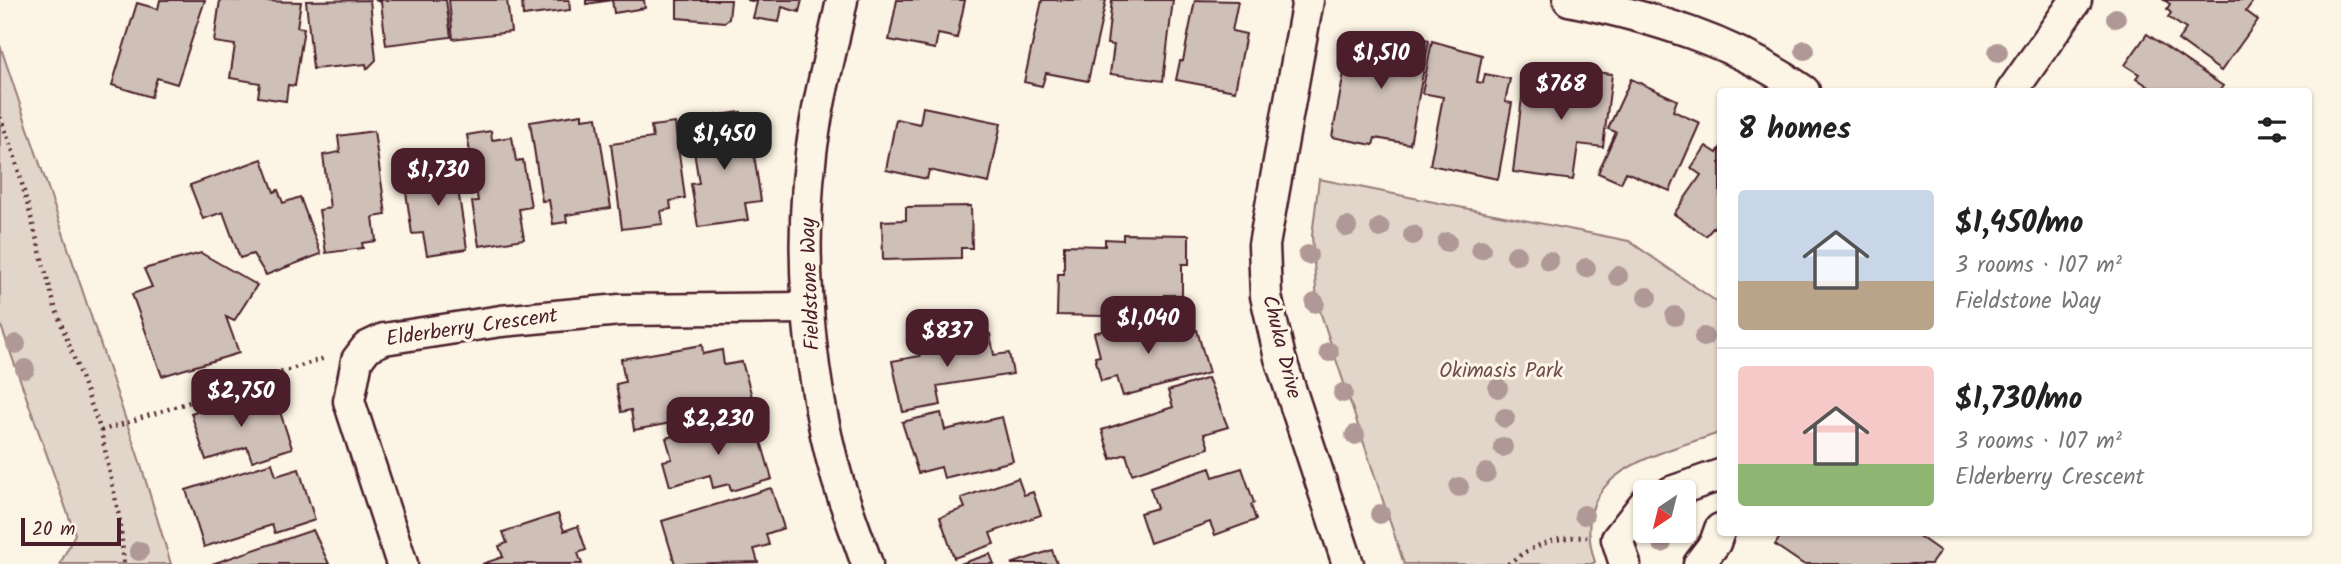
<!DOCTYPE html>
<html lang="en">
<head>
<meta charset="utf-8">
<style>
  :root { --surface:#fff; --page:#f6f6f6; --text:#222; --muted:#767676; --line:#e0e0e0; --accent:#4a1f2b }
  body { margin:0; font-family:Kalam,sans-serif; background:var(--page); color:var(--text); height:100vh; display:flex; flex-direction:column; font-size:26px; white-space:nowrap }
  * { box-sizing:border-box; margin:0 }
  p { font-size:23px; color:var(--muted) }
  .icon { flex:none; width:38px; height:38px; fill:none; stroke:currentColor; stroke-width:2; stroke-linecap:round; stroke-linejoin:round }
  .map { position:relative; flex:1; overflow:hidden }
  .side { position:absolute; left:1717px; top:88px; width:595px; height:448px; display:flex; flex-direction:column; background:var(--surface); border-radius:7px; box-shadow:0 2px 5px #0004 }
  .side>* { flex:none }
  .needle { width:46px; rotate:215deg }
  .tools { position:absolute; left:1633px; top:480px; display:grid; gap:14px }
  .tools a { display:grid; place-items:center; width:63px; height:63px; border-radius:7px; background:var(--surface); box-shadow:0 2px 5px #0004; font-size:35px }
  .scale { position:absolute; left:21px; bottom:18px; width:100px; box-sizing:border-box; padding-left:7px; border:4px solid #4a1f2b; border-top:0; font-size:19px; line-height:24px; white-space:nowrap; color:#4a1f2b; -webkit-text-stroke:5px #fcf5e5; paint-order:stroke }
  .price { position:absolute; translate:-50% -60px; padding:0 16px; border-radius:14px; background:var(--accent); color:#fff; font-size:23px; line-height:46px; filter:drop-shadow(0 2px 4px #0008) }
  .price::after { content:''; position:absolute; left:50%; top:42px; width:21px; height:16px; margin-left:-10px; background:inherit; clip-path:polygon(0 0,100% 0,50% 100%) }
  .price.on { background:#222; color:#fff }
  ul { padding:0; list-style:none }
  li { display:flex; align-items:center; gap:21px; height:175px; padding:0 21px }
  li+li { border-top:2px solid var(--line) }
  li span { display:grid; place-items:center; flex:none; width:196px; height:140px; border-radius:7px; color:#555 }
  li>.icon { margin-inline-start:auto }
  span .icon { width:84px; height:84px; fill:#fffc; stroke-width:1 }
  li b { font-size:30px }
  h2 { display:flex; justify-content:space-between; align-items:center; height:84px; padding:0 21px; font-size:30px }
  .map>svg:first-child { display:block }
</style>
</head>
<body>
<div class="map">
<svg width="2341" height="564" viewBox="0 0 2341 564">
  <rect width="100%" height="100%" fill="#fcf5e5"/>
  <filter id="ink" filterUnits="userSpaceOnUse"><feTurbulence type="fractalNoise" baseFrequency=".0143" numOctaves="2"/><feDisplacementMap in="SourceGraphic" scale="14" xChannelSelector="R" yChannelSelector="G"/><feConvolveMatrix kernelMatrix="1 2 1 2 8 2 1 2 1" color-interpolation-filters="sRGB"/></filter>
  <g filter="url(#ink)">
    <g fill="#e2d5ca" stroke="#967a7a" stroke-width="2">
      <path d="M0 45 140 462 171 564H60L75 534 0 323Z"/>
      <path d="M1319 179 1629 241 1720 304V428L1716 434C1652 456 1566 473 1595 562L1591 564H1404L1317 302 1312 236Z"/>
    </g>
    <g fill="#cfc0b7" stroke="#4a1f2b" stroke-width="2">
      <path d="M160 0H205L177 84 157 78 151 97 112 85 137 3 158 9Z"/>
      <path d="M220 0 301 2 297 27 304 28 295 86 288 85 286 101 258 97 260 83 230 78 235 45 214 42Z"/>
      <path d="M370 0 376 60 367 69 366 64 313 69 306 1Z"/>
      <path d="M375 0H446L451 37 386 45 381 2Z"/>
      <path d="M449 0H507L511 32 453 39Z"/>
      <path d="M522 0H569L570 10 523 16Z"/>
      <path d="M586 0H612L586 4Z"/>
      <path d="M612 0H644L645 8 614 13Z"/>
      <path d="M677 0H731L729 19 725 22 677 18Z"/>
      <path d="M747 0H802L799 12 782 7 779 22 753 18 757 2Z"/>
      <path d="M897 0H965L957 38 938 34 935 49 889 40Z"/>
      <path d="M1042 0H1106L1088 81 1046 73 1042 86 1024 82Z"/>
      <path d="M1112 0H1173L1163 81 1110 74 1114 45 1107 44Z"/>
      <path d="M1195 0 1238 1 1232 31 1246 34 1235 91 1176 80 1180 61H1183Z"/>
      <path d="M2164 0H2254L2246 11 2258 20 2221 71 2178 40 2186 29 2168 17 2171 13 2167 9 2170 4Z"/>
      <path d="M1403 34 1429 40 1410 144 1375 138 1373 145 1332 137 1350 41 1380 47 1382 37 1401 40Z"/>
      <path d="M2147 34 2223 86 2219 91H2155L2136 78 2139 74 2125 65Z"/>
      <path d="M1432 41 1482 55 1477 82 1483 83 1485 74 1510 79 1505 102 1512 103 1498 179 1430 165 1443 97 1422 93Z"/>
      <path d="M1560 68 1612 74 1603 147 1578 144 1573 180 1513 172 1523 89 1537 92 1539 77 1559 80Z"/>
      <path d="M1631 79 1677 100 1673 111 1700 123 1670 191 1626 172 1621 183 1598 173 1616 132 1608 129Z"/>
      <path d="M923 107 1001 123 989 183 929 170 927 179 886 170 896 119 920 124Z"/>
      <path d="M741 112 743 129 750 128 761 201 745 203 748 220 698 227 691 184 699 183 691 132 714 128 712 116Z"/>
      <path d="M582 114V119L597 117 611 208 566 215 567 222 553 224 549 200 542 201 530 122Z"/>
      <path d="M675 123 685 198 670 201 671 209 661 211 663 224 622 229 611 144 653 138 651 126Z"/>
      <path d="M374 131 386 215 373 217 376 241 362 243 363 248 326 253 319 210 330 208 323 155 340 152 338 136Z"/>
      <path d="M491 131 492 140 512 137 516 161 523 160 531 207 519 209 524 239 479 246 472 202 478 201 467 135Z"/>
      <path d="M1706 146 1717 153 1720 148V220L1706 236 1674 214 1701 175 1691 168Z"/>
      <path d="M453 156 467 249 427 255 423 233 412 234 405 185 428 181 425 160Z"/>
      <path d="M262 159 274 192 278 190 283 203 300 197 321 254 266 275 253 254 240 258 223 212 203 219 190 185Z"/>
      <path d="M971 206 972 248H961V258L883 260 882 221 906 220V207Z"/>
      <path d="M1123 234 1189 235V264H1182V295H1164V307H1145V311L1103 310V316L1057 315 1058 274H1064V245L1105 246V239L1123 240Z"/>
      <path d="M201 253 257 285 234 321 226 317 239 353 162 376 132 294 152 287 144 269Z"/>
      <path d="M1154 317 1156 325 1162 323 1166 338 1197 330 1209 373 1123 396 1117 377 1101 381 1095 357 1100 356 1094 333Z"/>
      <path d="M990 334 994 355 1009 353 1013 374 937 386 941 405 903 412 892 361 920 356 919 347Z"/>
      <path d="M702 345 703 354 722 350 724 365 742 362 755 407 634 430 631 410 621 412 616 384 625 382 621 359Z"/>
      <path d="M1208 378 1228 427 1204 434 1209 448 1132 474 1126 454 1111 459 1102 430 1173 407 1168 391Z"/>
      <path d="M251 394 258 413 278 406 292 448 252 461 247 447 206 460 191 413Z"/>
      <path d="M941 413 945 430 1002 417 1013 461 944 478 941 467 918 473 902 422Z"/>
      <path d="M725 421 729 436 757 428 772 479 731 491 729 484 713 488 710 475 670 486 663 461 672 459 666 438Z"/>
      <path d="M272 463 276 476 299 469 315 520 275 533 272 525 204 547 186 490Z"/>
      <path d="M1210 468 1213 477 1242 468 1254 503 1251 505 1256 520 1215 535 1210 522 1150 543 1140 513 1157 508 1150 488Z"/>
      <path d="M1018 478 1024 495 1033 492 1041 515 990 533 994 544 954 558 940 517 965 508 961 498Z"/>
      <path d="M771 488 784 528 766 534 769 545 754 549 758 562 675 564 662 521Z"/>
      <path d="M558 514 564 531 578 526 586 550 578 553 582 564H482L503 557 499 546 507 543 503 532Z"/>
      <path d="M313 530 329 564H212Z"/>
      <path d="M1783 532H1913L1940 551 1931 564H1803L1775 545Z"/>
      <path d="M1052 550 1057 564H1011Z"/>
      <path d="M990 554 994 564H960Z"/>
    </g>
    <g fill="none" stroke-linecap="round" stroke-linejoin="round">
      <g stroke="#4a1f2b" stroke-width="35">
        <g id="street">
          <path d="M842 0C834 40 823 80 816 120 796 232 806 369 837 478 846 507 857 535 867 564"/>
          <path d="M1308 0 1264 245 1266 296 1280 358 1348 564"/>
          <path d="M1569 0C1652 17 1734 41 1804 91"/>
          <path d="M2012 91 2076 0"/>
          <path d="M1671 492 1720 475"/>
          <path d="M402 564 349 401 357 360 367 347 384 339 501 321 620 310 808 308"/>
          <path d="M1625 564 1617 539 1645 503"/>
          <path d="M1699 564 1715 543 1720 529"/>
        </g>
      </g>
      <g stroke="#4a1f2b" stroke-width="4.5" stroke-dasharray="2 5" stroke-linecap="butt">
        <path d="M0 117 14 154 55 307 101 431 120 521 124 564"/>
        <path d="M101 431 325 358"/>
        <path d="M1508 564C1532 545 1557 536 1587 537"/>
      </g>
      <use href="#street" stroke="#fcf5e5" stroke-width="30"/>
    </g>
    <g fill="#af9895">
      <circle cx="2116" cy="18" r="10"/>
      <circle cx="1805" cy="50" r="10"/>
      <circle cx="1998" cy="52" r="10"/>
      <circle cx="1347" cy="227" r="10"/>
      <circle cx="1380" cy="228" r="10"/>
      <circle cx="1413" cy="235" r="10"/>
      <circle cx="1447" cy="242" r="10"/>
      <circle cx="1481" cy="249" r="10"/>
      <circle cx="1308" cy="255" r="10"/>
      <circle cx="1516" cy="255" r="10"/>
      <circle cx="1549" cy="261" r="10"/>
      <circle cx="1586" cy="268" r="10"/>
      <circle cx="1618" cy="276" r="10"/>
      <circle cx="1647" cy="297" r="10"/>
      <circle cx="1315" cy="303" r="10"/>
      <circle cx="1675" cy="316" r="10"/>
      <circle cx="1704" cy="337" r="10"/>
      <circle cx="16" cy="344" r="10"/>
      <circle cx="1329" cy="352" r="10"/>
      <circle cx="25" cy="369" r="10"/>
      <circle cx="1498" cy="388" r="10"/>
      <circle cx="1343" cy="393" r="10"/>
      <circle cx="1505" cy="418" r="10"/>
      <circle cx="1355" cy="435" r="10"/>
      <circle cx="1503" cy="447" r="10"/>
      <circle cx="1486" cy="473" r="10"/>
      <circle cx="1459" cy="487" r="10"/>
      <circle cx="1380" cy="514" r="10"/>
      <circle cx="1584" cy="515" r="10"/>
      <circle cx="1662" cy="543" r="10"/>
      <circle cx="139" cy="551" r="10"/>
    </g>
  </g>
  <g text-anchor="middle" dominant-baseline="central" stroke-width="6" stroke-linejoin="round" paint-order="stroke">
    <g font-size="21" fill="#4a1f2b" stroke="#fcf5e5">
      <text transform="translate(811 284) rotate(-92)">Fieldstone Way</text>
      <text transform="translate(472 328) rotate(-8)">Elderberry Crescent</text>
      <text transform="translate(1281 347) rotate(76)">Chuka Drive</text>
    </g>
    <g font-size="21" fill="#704c53" stroke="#fcf5e5">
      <text x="1501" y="371">Okimasis Park</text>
    </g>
  </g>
</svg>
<div class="tools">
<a><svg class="needle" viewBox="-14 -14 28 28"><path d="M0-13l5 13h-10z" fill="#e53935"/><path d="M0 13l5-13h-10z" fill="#767676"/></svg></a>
</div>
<div class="scale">20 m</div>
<b class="price" style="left:1381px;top:91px">$1,510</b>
<b class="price" style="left:1561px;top:122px">$768</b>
<b class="price on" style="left:724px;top:172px">$1,450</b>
<b class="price" style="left:438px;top:208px">$1,730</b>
<b class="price" style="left:1148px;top:356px">$1,040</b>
<b class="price" style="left:947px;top:369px">$837</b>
<b class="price" style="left:241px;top:429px">$2,750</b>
<b class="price" style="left:718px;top:457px">$2,230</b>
<section class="side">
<h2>8 homes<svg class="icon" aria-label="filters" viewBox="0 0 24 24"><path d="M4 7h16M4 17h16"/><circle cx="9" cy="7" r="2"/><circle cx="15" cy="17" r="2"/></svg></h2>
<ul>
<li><span style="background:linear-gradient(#c9d6e8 65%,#b9a48a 0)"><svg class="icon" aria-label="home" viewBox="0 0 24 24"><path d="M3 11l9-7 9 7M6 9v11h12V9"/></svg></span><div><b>$1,450/mo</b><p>3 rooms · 107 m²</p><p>Fieldstone Way</p></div></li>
<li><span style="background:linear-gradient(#f6c9c9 70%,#8fb573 0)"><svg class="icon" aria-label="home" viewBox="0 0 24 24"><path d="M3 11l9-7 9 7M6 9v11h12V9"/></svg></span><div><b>$1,730/mo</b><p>3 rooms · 107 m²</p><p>Elderberry Crescent</p></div></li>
</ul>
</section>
</div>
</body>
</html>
